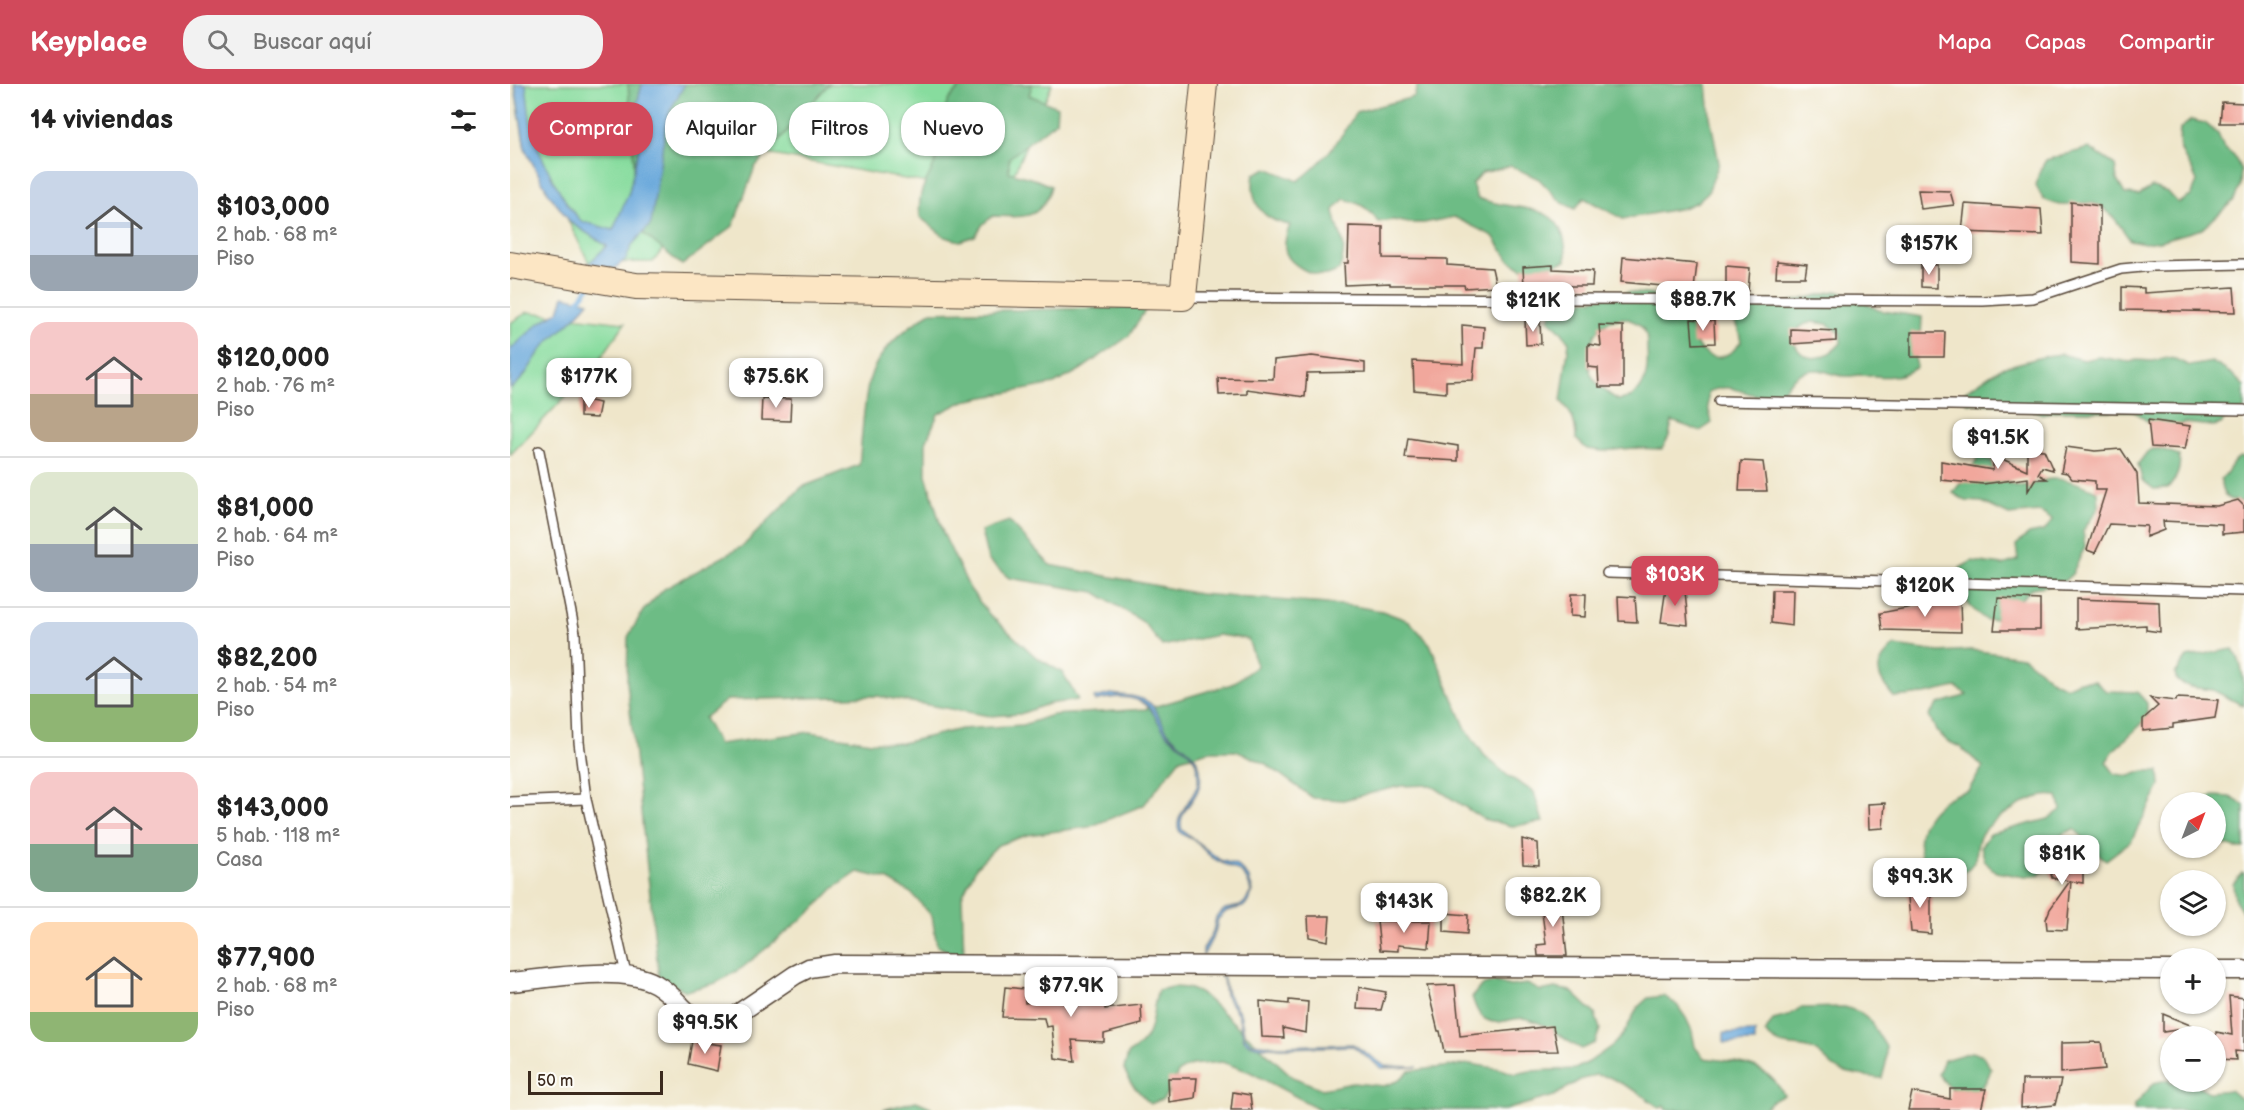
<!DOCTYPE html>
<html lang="es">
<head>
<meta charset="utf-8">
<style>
  :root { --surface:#fff; --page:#f2f2f2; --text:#222; --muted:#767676; --line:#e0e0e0; --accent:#d1495b }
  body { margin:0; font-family:"Balsamiq Sans",sans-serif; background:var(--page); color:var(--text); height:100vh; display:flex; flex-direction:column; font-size:22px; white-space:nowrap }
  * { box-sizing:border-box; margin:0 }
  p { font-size:20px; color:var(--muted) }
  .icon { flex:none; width:33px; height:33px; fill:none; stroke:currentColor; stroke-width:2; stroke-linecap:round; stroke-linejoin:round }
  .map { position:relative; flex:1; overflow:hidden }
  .sheet { display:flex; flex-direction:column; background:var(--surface); width:510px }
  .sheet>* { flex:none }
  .guide { position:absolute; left:18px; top:18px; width:570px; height:54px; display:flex; gap:12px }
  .needle { width:39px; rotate:42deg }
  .tools { position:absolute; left:1650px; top:708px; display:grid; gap:12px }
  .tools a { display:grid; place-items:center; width:66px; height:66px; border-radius:50%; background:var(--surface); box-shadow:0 2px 4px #0004; font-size:30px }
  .scale { position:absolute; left:18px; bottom:15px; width:135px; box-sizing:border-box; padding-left:6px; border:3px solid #3b2a1e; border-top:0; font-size:16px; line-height:21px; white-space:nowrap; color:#3b2a1e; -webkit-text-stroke:4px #fdfcf7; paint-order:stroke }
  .price { position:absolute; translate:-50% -51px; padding:0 14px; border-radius:12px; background:#fff; color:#222; font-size:20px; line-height:39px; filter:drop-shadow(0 2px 3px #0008) }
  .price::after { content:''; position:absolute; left:50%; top:36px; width:18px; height:14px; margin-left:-9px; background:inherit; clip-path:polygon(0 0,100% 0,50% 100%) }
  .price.current { background:var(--accent); color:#fff }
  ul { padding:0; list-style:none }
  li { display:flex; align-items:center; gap:18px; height:150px; padding:0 30px }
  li+li { border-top:2px solid var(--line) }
  li span { display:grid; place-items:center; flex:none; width:168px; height:120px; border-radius:18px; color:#555 }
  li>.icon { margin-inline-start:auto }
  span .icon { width:72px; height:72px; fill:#fffc; stroke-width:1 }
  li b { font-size:26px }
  h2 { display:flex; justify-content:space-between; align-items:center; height:72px; padding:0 30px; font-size:26px }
  .tag { padding:0 21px; border-radius:24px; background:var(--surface); box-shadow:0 2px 4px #0004; font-size:21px; line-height:54px }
  .tag.current { background:var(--accent); color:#fff }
  header { display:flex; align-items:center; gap:36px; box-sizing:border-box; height:84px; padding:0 30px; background:var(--accent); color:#fff }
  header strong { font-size:28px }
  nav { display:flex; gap:33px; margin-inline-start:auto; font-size:21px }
  .search { width:420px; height:54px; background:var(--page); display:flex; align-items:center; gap:15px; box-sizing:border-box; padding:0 21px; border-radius:24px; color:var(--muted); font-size:22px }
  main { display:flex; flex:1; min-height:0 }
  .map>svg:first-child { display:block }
</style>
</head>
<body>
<header>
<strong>Keyplace</strong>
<div class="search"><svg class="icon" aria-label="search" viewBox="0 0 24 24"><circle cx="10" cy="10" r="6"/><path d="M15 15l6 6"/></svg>Buscar aquí</div>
<nav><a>Mapa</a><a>Capas</a><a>Compartir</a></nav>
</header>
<main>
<section class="sheet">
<h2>14 viviendas<svg class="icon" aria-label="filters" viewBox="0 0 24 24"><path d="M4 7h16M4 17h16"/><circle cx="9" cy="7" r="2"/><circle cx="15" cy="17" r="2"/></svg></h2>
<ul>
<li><span style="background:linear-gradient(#c9d6e8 70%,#9aa5b1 0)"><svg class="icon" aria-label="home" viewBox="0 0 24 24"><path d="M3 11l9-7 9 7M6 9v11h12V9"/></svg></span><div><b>$103,000</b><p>2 hab. · 68 m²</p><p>Piso</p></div></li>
<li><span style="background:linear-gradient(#f6c9c9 60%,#b9a48a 0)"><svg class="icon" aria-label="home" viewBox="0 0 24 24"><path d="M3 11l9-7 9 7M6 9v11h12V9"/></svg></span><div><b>$120,000</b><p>2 hab. · 76 m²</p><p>Piso</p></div></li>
<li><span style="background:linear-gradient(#dfe7d0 60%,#9aa5b1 0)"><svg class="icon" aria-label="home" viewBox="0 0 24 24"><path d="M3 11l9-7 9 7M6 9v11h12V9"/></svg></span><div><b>$81,000</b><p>2 hab. · 64 m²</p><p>Piso</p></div></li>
<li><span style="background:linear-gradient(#c9d6e8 60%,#8fb573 0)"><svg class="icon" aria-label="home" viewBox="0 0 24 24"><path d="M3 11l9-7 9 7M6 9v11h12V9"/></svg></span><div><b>$82,200</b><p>2 hab. · 54 m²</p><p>Piso</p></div></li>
<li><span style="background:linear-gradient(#f6c9c9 60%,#7fa58c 0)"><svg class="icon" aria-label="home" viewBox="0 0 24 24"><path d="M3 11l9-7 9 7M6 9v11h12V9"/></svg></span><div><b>$143,000</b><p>5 hab. · 118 m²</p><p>Casa</p></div></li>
<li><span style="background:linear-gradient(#ffd9b3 75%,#8fb573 0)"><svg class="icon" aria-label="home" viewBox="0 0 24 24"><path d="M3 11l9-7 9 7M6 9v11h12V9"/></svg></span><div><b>$77,900</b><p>2 hab. · 68 m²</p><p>Piso</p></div></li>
</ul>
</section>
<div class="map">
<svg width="1734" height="1026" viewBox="0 0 1734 1026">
  <rect width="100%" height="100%" fill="#fdfcf7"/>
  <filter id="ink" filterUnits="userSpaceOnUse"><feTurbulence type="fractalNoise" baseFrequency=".0167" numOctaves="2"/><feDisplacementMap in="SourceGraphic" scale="12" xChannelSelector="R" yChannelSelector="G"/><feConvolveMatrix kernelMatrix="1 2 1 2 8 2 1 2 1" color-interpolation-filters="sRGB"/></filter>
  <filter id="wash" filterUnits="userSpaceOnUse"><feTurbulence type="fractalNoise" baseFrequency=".008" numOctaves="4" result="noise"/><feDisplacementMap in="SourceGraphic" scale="24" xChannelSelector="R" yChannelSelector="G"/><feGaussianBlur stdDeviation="1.35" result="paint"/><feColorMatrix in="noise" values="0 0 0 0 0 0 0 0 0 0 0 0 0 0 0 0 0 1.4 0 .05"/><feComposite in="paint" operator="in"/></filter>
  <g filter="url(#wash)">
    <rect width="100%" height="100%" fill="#efe6ca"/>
    <g fill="#87dc9e" stroke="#61835e" stroke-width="1.5">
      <path d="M4 0H542L494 113 229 65 143 178 79 179 56 132 15 65Z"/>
      <path d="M18 228 115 239 89 277 0 371V239Z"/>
    </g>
    <g fill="#6dbc85" stroke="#547352" stroke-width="1.5" fill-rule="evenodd">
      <path d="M118 0H319L245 83 223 142 172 181 129 146Z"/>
      <path d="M454 0H522L519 11 547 23 546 37 499 74V88L527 96 541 102C532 137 513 133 483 132L473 140 465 152 450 157 435 153 410 133C406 98 424 94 430 63 433 49 431 31 438 17 442 11 449 5 454 0Z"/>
      <path d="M908 0H1197L1200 33 1209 79 1198 108 1187 118 1173 124 1113 135 1074 114 1065 125 1051 118 1029 95 1001 82 972 89 962 100 967 114C1012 131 1057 112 1056 177L1028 186 1012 184 999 176 983 152 944 133 914 139H899L883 136 868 138C859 124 850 119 834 115L824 126C828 154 840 156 829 186 825 188 820 191 816 191 803 193 781 181 776 169 773 159 777 149 780 141 752 136 739 119 744 90L757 84 788 97C813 79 831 55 846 28L904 13Z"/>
      <path d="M1681 36 1695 39 1708 50 1714 64 1724 72 1731 86 1730 102 1724 116 1692 145 1649 157 1635 159 1620 156C1609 141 1596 116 1574 119 1554 122 1552 123 1533 115L1526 102 1529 88 1536 76 1579 64 1605 81 1607 96 1615 110 1629 111 1642 103 1658 108 1668 119 1681 112 1687 98C1680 74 1666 74 1670 45Z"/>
      <path d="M1325 207 1340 210 1368 226 1412 233 1411 253 1403 266 1407 283C1384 298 1373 291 1349 291 1344 291 1340 293 1335 292 1326 292 1317 287 1308 286 1290 285 1279 296 1271 310 1261 311 1251 313 1241 310 1222 305 1219 300 1198 308V323L1202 339 1190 347 1162 337 1159 352 1152 365 1123 364 1093 367 1077 365 1066 355C1066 339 1062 329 1051 317L1059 258 1050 246 1039 236 1043 223 1118 208 1223 219 1252 225ZM1203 231C1225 233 1227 237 1231 258 1223 269 1207 280 1195 269 1191 266 1187 263 1186 258 1185 254 1186 248 1186 243L1196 233ZM1112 234C1120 235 1131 239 1135 248 1138 252 1137 260 1137 266 1139 289 1135 314 1108 316 1100 311 1092 306 1086 298 1072 281 1079 249 1098 238 1102 236 1108 235 1112 234ZM1303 238 1317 240 1330 249 1331 259C1295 299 1263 245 1303 238Z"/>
      <path d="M637 223 619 252 570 286 544 300 454 317 428 330 416 358V391L433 449 460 505 478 529 526 573 553 589 568 616 538 620 510 630 480 632 367 612 217 616 194 634 208 660 300 648 361 658 392 659 451 645 513 641 542 631 636 625 722 600 747 582 738 555 708 551 652 562 633 538 585 508 499 494 478 476 471 447 499 437 540 481 689 510 843 522 872 527 899 537 920 560 956 645 974 671 998 692 1024 708 1033 738 1002 742 973 735 921 701 891 702 833 716 803 714 756 680 728 667H699L670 675 634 721 579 743 517 751 488 761 467 782 452 812 454 875 427 862 422 832 401 809 377 795 348 788 323 805 303 826 232 884 206 899 176 907 149 894 117 598 118 553 133 527 154 505 233 462 292 403 349 381C352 355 353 322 359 297 367 266 396 244 421 228Z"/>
      <path d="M1551 270 1574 276 1589 273 1620 278 1627 276 1642 277 1658 274 1665 275 1680 282 1702 278 1722 290 1734 302V326L1720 329 1711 340 1703 342 1674 339 1661 347 1647 344 1623 327H1547L1532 330 1511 322 1458 319 1451 315 1454 308 1491 284 1536 272Z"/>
      <path d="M1643 365H1651L1669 371C1671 383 1667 395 1658 404L1644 405 1632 396 1628 380 1637 368Z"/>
      <path d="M1470 372 1483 377C1493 399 1501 407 1526 399 1531 398 1538 394 1544 395 1559 395 1574 401 1588 408L1589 423 1573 447 1575 463 1562 490 1551 500 1522 504 1491 535 1476 536C1455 520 1449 512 1450 484L1462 477 1493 481 1508 476 1506 461 1519 450 1534 447 1543 436 1530 428 1499 431 1472 418 1456 417 1443 409Z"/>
      <path d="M1730 373H1734V417C1719 419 1710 411 1711 395 1720 388 1720 378 1730 373Z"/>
      <path d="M1384 562 1430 568 1461 566 1513 573 1542 596 1556 603 1569 597H1585L1596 607 1627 608 1637 619V635L1604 666 1596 678 1605 690 1620 692 1634 687H1649L1650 702 1621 757 1596 776C1583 767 1576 755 1564 745L1551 751 1541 780 1529 791 1515 793 1486 788 1475 778 1471 762 1480 750 1538 735 1551 726 1548 712C1543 712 1538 711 1534 712 1519 713 1476 739 1470 753 1465 763 1469 774 1460 783 1446 797 1418 793 1412 773 1401 740 1428 713 1458 707L1473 683 1450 663 1437 657 1426 646 1419 632 1428 620 1458 611 1446 603 1415 610 1384 613C1366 593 1362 581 1384 562Z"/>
      <path d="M1723 565C1734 579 1734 602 1734 622L1703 606 1680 603 1667 597 1665 590 1677 573Z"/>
      <path d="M1704 712 1720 713 1734 721V764H1726L1706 758V718H1688L1689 716Z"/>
      <path d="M1732 789H1734V830L1725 816 1723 800Z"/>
      <path d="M986 898 1000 902 1017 900 1031 907 1045 904 1061 907 1085 930 1090 945 1085 959 1072 965C1053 956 1038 940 1018 935 1003 931 990 943 977 936 968 932 965 922 962 913L971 902Z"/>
      <path d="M663 903 678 904 692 910 783 993 812 1005 843 999 874 1002 888 997 899 987 960 980 991 985 1005 990 1020 987 1065 985 1079 978 1103 961 1114 949 1128 923 1138 914 1154 912 1167 921 1176 934 1182 947 1185 963 1194 974C1228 979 1256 977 1274 1011L1261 1018 1253 1026H1156L1154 1022 1150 1024 1126 1007 1099 993 1085 991 1070 996 1044 1012 995 1026H811L740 988 712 978 681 981 668 988 663 1002 653 1015 640 1020 620 998 614 985 618 970C648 952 639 934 648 906Z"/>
      <path d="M1335 923 1349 928 1360 937 1376 963V979L1372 994C1362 994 1332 989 1325 984 1318 979 1312 970 1303 966 1282 957 1275 969 1255 949L1263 936 1278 932 1290 924Z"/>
      <path d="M1461 968 1473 972 1481 985C1475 1004 1470 1007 1451 1011L1438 1002 1428 990 1434 976Z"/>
      <path d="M1660 995V998H1682L1699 1008 1720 1006 1734 1018V1026H1624V1022L1644 999Z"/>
      <path d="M406 1017 421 1023V1026H372Z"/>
    </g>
    <g fill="#69a8db" stroke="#52697c" stroke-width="1.5">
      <path d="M5 0H16L20 35 30 69 43 96 58 121 71 137 103 146 119 108 129 63 124 31 132 0H175L161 25 156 40 141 140 122 161 116 175 104 185 79 179 97 162 61 139 39 110 15 65Z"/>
      <path d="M54 212 79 218C65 236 47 248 32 265 21 279 16 295 0 305V266L29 239 49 227Z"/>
      <path d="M601 610C614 612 631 611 641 620 647 627 651 637 655 644 668 665 695 666 690 700 687 717 666 728 672 746L710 776 727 781 738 792 743 807 738 818 733 823 717 827 708 835 705 849 693 872V865L703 848 706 833 715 825 730 822 735 818 741 808C736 782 720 786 703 774 695 769 690 761 683 755 679 753 673 752 671 749 659 736 686 712 688 699 689 694 687 681 685 677 679 664 664 658 655 648 646 637 643 623 630 617 616 611 599 613 585 617L584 614Z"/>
      <path d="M710 892H713L717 910 730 929 735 953 741 959 770 962 843 960 875 982 908 983 871 984 843 962 770 964C757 961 744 966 734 956L728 930 715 911 713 895Z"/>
      <path d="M1245 948V958L1214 959V949Z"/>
    </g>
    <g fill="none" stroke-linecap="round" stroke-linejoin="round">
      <path stroke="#69a8db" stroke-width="5" d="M66 220 80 202"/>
    </g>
    <g id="blocks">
      <g fill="#f1a79c">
        <path d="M1712 18 1734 19V39H1710Z"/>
        <path d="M1408 106 1440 107 1444 121 1411 125Z"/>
        <path d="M1561 118 1590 122V180L1561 178Z"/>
        <path d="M1455 120 1531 125 1533 151 1452 148Z"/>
        <path d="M839 142 873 143V174L937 175V181L982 184 986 202 955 204 954 201H880V199L835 201 834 179H838Z"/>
        <path d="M1113 173 1187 180 1184 205 1111 198Z"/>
        <path d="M1267 177 1297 180 1295 193H1266Z"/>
        <path d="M1411 180 1427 181V204L1411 203Z"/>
        <path d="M1043 181V185L1083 187 1082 202H1014L1013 183Z"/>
        <path d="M1216 182 1240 184 1238 207 1216 206Z"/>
        <path d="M1612 203 1634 204V209L1724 203 1726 228 1612 226Z"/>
        <path d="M1015 235 1030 238 1031 260 1016 261Z"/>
        <path d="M1181 235 1204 237 1205 259 1183 260Z"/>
        <path d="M952 241 974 243 973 264H966L963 296 936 297V309L904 306 903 277 953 280Z"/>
        <path d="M1089 241 1113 242V303H1089L1088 284 1078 283V260L1091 262Z"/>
        <path d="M1281 245 1326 247V257L1281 260Z"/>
        <path d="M1401 248H1435L1434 273H1401Z"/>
        <path d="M802 272 855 279V288L797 289 795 313 737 305V310L709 311 708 294 763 295 764 276Z"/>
        <path d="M252 314 281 315 280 337 251 336Z"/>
        <path d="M70 315 90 319 87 334 70 333Z"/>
        <path d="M1638 336 1680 342 1675 365 1641 363Z"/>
        <path d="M898 354 948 362V377L895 374Z"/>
        <path d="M1556 363 1585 367 1611 365 1627 390 1629 419 1707 422 1728 416 1734 422V448L1712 450V440L1653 437 1654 446 1636 453 1637 442 1599 440 1585 469 1577 466 1596 406H1585V397L1562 395 1557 389 1551 388Z"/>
        <path d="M1517 365 1534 366 1543 386 1532 383 1528 390 1537 395H1525L1518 407V394L1473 400 1431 396V377L1483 386V371L1517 386Z"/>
        <path d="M1231 377 1253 378 1257 407H1229Z"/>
        <path d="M1156 504 1175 506 1178 541 1151 538Z"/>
        <path d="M1262 506H1283L1282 542 1261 539Z"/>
        <path d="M1061 510H1076L1075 533 1060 532Z"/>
        <path d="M1108 512 1125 513 1127 538 1109 537Z"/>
        <path d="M1450 514 1451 548 1372 546 1370 529Z"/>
        <path d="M1488 514 1530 516V546H1484Z"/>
        <path d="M1566 515 1649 518 1650 548 1636 546V541L1566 545Z"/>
        <path d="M1640 614 1666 617 1667 614 1708 616 1705 634 1663 640V644L1633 647V635L1648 622Z"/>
        <path d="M1375 719 1373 744 1359 745 1358 720Z"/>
        <path d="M1012 755 1028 759 1029 782 1013 781Z"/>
        <path d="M1525 767 1573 774V799L1561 797 1557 846 1537 845 1536 835 1540 825 1560 797 1542 794 1540 786Z"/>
        <path d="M1397 802H1421V850L1401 848Z"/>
        <path d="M1030 812 1051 813 1057 872H1028L1027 861 1036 860Z"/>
        <path d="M934 829 958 831 957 850 934 848Z"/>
        <path d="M798 832H820L818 857 799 853Z"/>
        <path d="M867 837H921L919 864 888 861V867L870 866Z"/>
        <path d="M945 901 950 952 1043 942 1048 967 934 968 930 947H928L917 902Z"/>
        <path d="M495 903 514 905 515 919 536 916 557 903 558 917 595 918V925L631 921 632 940 594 950V958L562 956 565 977 545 974 542 942 536 943 534 934 492 933Z"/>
        <path d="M849 903 876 908 871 926 847 925Z"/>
        <path d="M1719 912 1734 914V968L1725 967 1726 976 1709 975 1708 967H1706V948L1722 951Z"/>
        <path d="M779 916 798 918 796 949 773 944 774 954 752 953 750 917 779 920Z"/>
        <path d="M1653 930 1685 943 1653 948Z"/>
        <path d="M182 957 211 961 207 987 178 980Z"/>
        <path d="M1591 958 1595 985 1551 989V959Z"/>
        <path d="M658 994H687L685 1014 659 1018Z"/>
        <path d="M1512 996H1551L1545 1021 1511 1024Z"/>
        <path d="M1440 1005H1476L1471 1026H1398L1402 1008 1440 1015Z"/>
        <path d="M723 1008 740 1011 742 1026H721Z"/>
      </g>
    </g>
  </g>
  <g filter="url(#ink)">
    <use href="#blocks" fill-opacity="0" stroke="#564638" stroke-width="1.5"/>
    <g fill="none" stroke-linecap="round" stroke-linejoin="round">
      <g stroke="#564638" stroke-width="12">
        <g id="lane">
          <path d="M676 213 1473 217 1523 214 1611 185 1643 182 1734 180"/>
          <path d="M1209 317 1734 326"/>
          <path d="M29 367 65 549 69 658 76 715 116 890"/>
          <path d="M1097 489 1734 507"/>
          <path d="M0 718 76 715"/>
        </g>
      </g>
      <g stroke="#564638" stroke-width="21">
        <g id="street">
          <path d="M1706 886H1734"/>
          <path d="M0 898C39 895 111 880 146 900 173 916 173 937 210 942L285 891 299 884 325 880 1660 886"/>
        </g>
      </g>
      <g stroke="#564638" stroke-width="28">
        <path id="secondary" d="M0 181 126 202 673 213 694 0"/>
      </g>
      <use href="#lane" stroke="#fff" stroke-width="9"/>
      <use href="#street" stroke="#fff" stroke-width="18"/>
      <use href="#secondary" stroke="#fce6c4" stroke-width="26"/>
    </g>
  </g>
</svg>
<div class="tools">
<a><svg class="needle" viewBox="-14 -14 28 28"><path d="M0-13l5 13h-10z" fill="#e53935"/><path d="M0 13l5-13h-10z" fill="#767676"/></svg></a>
<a><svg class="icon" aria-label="layers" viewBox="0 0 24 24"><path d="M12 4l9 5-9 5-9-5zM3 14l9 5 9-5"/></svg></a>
<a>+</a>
<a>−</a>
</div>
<div class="scale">50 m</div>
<b class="price" style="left:1419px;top:192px">$157K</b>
<b class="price" style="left:1193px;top:248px">$88.7K</b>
<b class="price" style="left:1023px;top:249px">$121K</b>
<b class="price" style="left:79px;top:325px">$177K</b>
<b class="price" style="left:266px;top:325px">$75.6K</b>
<b class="price" style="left:1488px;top:386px">$91.5K</b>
<b class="price current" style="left:1165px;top:523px">$103K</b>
<b class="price" style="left:1415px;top:534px">$120K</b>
<b class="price" style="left:1552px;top:802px">$81K</b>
<b class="price" style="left:1410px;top:825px">$99.3K</b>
<b class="price" style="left:1043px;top:844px">$82.2K</b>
<b class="price" style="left:894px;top:850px">$143K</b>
<b class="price" style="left:561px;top:934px">$77.9K</b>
<b class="price" style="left:195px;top:971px">$99.5K</b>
<div class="guide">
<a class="tag current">Comprar</a>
<a class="tag">Alquilar</a>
<a class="tag">Filtros</a>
<a class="tag">Nuevo</a>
</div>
</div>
</main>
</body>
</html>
